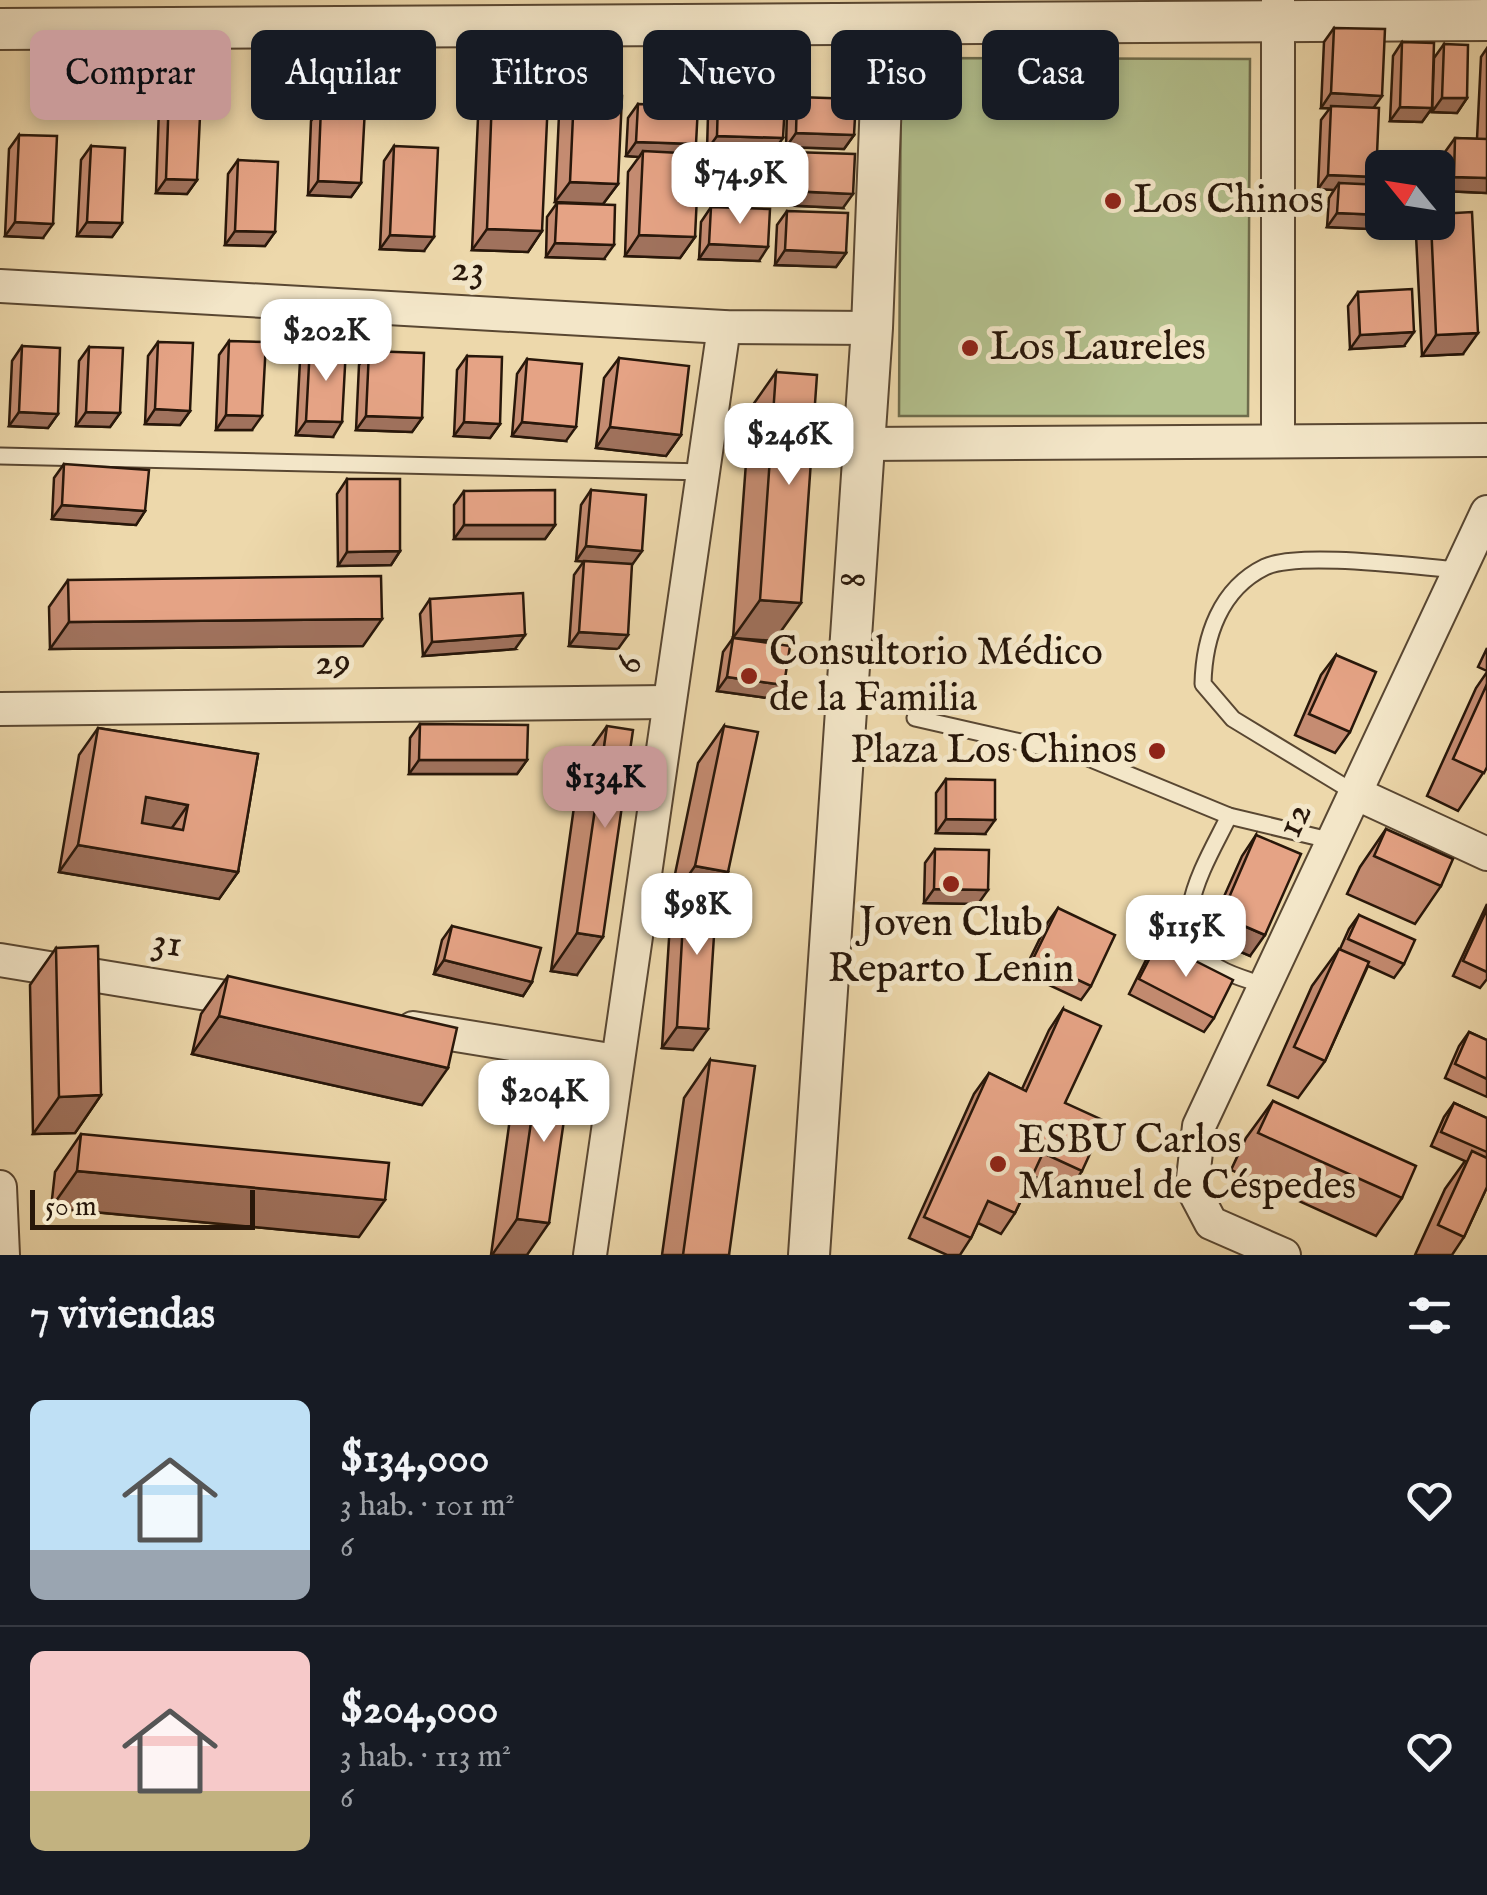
<!DOCTYPE html>
<html lang="es">
<head>
<meta charset="utf-8">
<style>
  :root { --surface:#171b24; --page:#20242c; --text:#f1f3f6; --muted:#9ea1a6; --line:#363941; --accent:#c59692 }
  body { margin:0; font-family:"IM FELL English",serif; background:var(--page); color:var(--text); height:100vh; display:flex; flex-direction:column; font-size:38px; white-space:nowrap }
  * { box-sizing:border-box; margin:0 }
  p { font-size:32px; color:var(--muted) }
  .icon { flex:none; width:55px; height:55px; fill:none; stroke:currentColor; stroke-width:2; stroke-linecap:round; stroke-linejoin:round }
  .map { position:relative; height:1255px; overflow:hidden }
  .side { display:flex; flex-direction:column; background:var(--surface); flex:1 }
  .side>* { flex:none }
  .hud { position:absolute; left:30px; top:30px; width:1428px; height:90px; display:flex; gap:20px }
  .needle { width:65px; rotate:300deg }
  .tools { position:absolute; left:1365px; top:150px; display:grid; gap:20px }
  .tools a { display:grid; place-items:center; width:90px; height:90px; border-radius:15px; background:var(--surface); box-shadow:0 5px 15px #0003; font-size:50px }
  .scale { position:absolute; left:30px; bottom:25px; width:225px; box-sizing:border-box; padding-left:10px; border:5px solid #28170a; border-top:0; font-size:28px; line-height:35px; white-space:nowrap; color:#28170a; -webkit-text-stroke:8px #f3e6c8; paint-order:stroke }
  .price { position:absolute; translate:-50% -85px; padding:0 22px; border-radius:20px; background:#fff; color:#222; font-size:32px; line-height:65px; filter:drop-shadow(0 2px 5px #0008) }
  .price::after { content:''; position:absolute; left:50%; top:60px; width:30px; height:22px; margin-left:-15px; background:inherit; clip-path:polygon(0 0,100% 0,50% 100%) }
  .price.on { background:var(--accent); color:#111 }
  ul { padding:0; list-style:none }
  li { display:flex; align-items:center; gap:30px; height:250px; padding:0 30px }
  li+li { border-top:2px solid var(--line) }
  li span { display:grid; place-items:center; flex:none; width:280px; height:200px; border-radius:15px; color:#555 }
  li>.icon { margin-inline-start:auto }
  span .icon { width:120px; height:120px; fill:#fffc; stroke-width:1 }
  li b { font-size:42px }
  h2 { display:flex; justify-content:space-between; align-items:center; height:120px; padding:0 30px; font-size:42px }
  .chip { padding:0 35px; border-radius:15px; background:var(--surface); box-shadow:0 5px 15px #0003; font-size:35px; line-height:90px }
  .chip.on { background:var(--accent); color:#111 }
  .map>svg:first-child { display:block }
</style>
</head>
<body>
<div class="map">
<svg width="1487" height="1255" viewBox="0 0 1487 1255">
  <rect width="100%" height="100%" fill="#edd8ab"/>
  <filter id="stains"><feTurbulence type="fractalNoise" baseFrequency=".002" numOctaves="4"/><feColorMatrix values="0 0 0 0 .2 0 0 0 0 .09 0 0 0 0 .02 0 0 0 .5 -.17"/></filter>
  <radialGradient id="worn" r=".72"><stop offset=".6" stop-color="#630" stop-opacity="0"/><stop offset="1" stop-color="#630" stop-opacity=".3"/></radialGradient>
  <path fill="#b3c08d" stroke="#6e6c4c" stroke-width="2.5" d="M901 58 1250 59 1248 416H899Z"/>
  <g fill="none" stroke-linecap="round" stroke-linejoin="round">
    <g stroke="#594732" stroke-width="19">
      <g id="service">
        <path d="M0 456 705 472"/>
        <path d="M915 718 1086 757 1229 816 1333 841"/>
        <path d="M1355 793 1233 719 1203 684C1204 637 1220 589 1265 567 1299 551 1418 567 1460 570"/>
        <path d="M1229 816C1208 860 1157 936 1219 968 1232 976 1249 980 1263 985"/>
      </g>
    </g>
    <g stroke="#594732" stroke-width="36">
      <g id="minor">
        <path d="M1278 0V441"/>
        <path d="M0 286 724 327 872 328"/>
        <path d="M864 444 1487 440"/>
        <path d="M0 709 667 702"/>
        <path d="M1355 793 1487 854"/>
        <path d="M0 960 256 1002"/>
        <path d="M413 1028 616 1061"/>
        <path d="M0 1187 3 1255"/>
        <path d="M590 1255 724 327"/>
        <path d="M1284 1255 1211 1223 1192 1187 1199 1126 1487 512"/>
      </g>
    </g>
    <g stroke="#594732" stroke-width="44">
      <g id="tertiary">
        <path d="M0 29 1487 20"/>
        <path d="M809 1255 872 328 884 24"/>
      </g>
    </g>
    <use href="#service" stroke="#f3e6c8" stroke-width="15"/>
    <use href="#minor" stroke="#f3e6c8" stroke-width="32"/>
    <use href="#tertiary" stroke="#f3e6c8" stroke-width="40"/>
  </g>
  <g fill="#c58c72" stroke="#28170a" stroke-width="2.5">
    <path d="M1334 28 1373 108 1371 185 1391 230 1327 227 1329 198 1334 190 1318 189 1321 120 1330 108H1321L1324 42Z"/>
    <path d="M1402 42 1432 108 1422 122 1390 121 1393 56Z"/>
    <path d="M1444 44 1467 98 1457 113 1432 112 1434 58Z"/>
    <path d="M1487 48V193L1444 191 1445 152 1455 138 1477 139 1481 57Z"/>
    <path d="M169 94 197 180 187 194 156 193 159 108Z"/>
    <path d="M574 94 618 184 603 204 555 202 559 115Z"/>
    <path d="M492 97 542 231 528 252 472 250 478 118Z"/>
    <path d="M797 97 854 135 844 149 786 147 787 111Z"/>
    <path d="M718 100 773 152 707 150 708 115Z"/>
    <path d="M638 104 690 153 695 237 680 258 625 256 628 172 639 157 626 156 628 118Z"/>
    <path d="M321 107 361 183 351 197 308 195 311 121Z"/>
    <path d="M19 135 43 238 5 236 9 149Z"/>
    <path d="M91 146 122 223 112 237 77 236 81 160Z"/>
    <path d="M394 146 424 251 380 249 384 161Z"/>
    <path d="M713 152 761 203 701 201 703 166Z"/>
    <path d="M792 152 843 208 780 205 782 166Z"/>
    <path d="M238 160 275 232 265 246 225 245 228 174Z"/>
    <path d="M557 203 604 259 546 257 547 217Z"/>
    <path d="M711 207 759 261 699 259 701 222Z"/>
    <path d="M787 211 846 253 836 267 775 265 777 225Z"/>
    <path d="M1424 222H1438L1463 354 1422 356 1416 235Z"/>
    <path d="M1358 292 1404 346 1350 349 1348 306Z"/>
    <path d="M229 341 252 430H216L219 355Z"/>
    <path d="M158 342 190 411 180 425 145 424 148 356Z"/>
    <path d="M22 346 58 414 48 428 9 426 12 361Z"/>
    <path d="M310 346 333 437 296 435 300 361Z"/>
    <path d="M89 347 120 413 110 427 76 426 79 361Z"/>
    <path d="M369 351 422 418 412 432 356 430 359 365Z"/>
    <path d="M467 356 500 424 490 438 454 436 457 370Z"/>
    <path d="M619 358 681 435 666 456 596 448 604 378Z"/>
    <path d="M527 359 566 441 512 436 517 374Z"/>
    <path d="M776 372 774 641 734 638 784 685 774 699 717 691 723 652 733 638 750 409Z"/>
    <path d="M64 464 145 511 136 525 52 519 54 478Z"/>
    <path d="M347 479 400 551 391 565 338 566 337 494Z"/>
    <path d="M591 490 632 564 618 649 569 646 574 575 584 561H576L581 505Z"/>
    <path d="M464 491 555 525 545 539H454V505Z"/>
    <path d="M68 580 363 646 50 649 49 607Z"/>
    <path d="M430 599 515 649 423 656 420 614Z"/>
    <path d="M1487 648V671L1478 667Z"/>
    <path d="M1336 655 1350 732 1335 753 1295 735 1321 675Z"/>
    <path d="M1487 672V767L1458 811 1427 796 1476 688Z"/>
    <path d="M420 724 527 760 517 774H409L410 738Z"/>
    <path d="M607 726 577 975 551 971 580 764Z"/>
    <path d="M724 726 728 872 717 889 693 1050 662 1048 671 908 673 904 669 903 698 763Z"/>
    <path d="M98 728 258 754 238 872 219 899 59 872 79 755Z"/>
    <path d="M946 779 985 834 936 833V793Z"/>
    <path d="M1386 829 1441 886 1415 924 1347 894 1360 867Z"/>
    <path d="M1256 835 1250 956 1206 937 1242 856Z"/>
    <path d="M935 849 978 904 924 903 925 863Z"/>
    <path d="M1487 904V979L1480 988 1453 976Z"/>
    <path d="M1058 908 1091 986 1081 1000 1023 973 1048 922Z"/>
    <path d="M1359 915 1404 964 1394 978 1368 966 1325 1061 1298 1098 1268 1085 1312 986 1339 949H1340L1349 929Z"/>
    <path d="M452 926 532 982 523 996 434 974 442 940Z"/>
    <path d="M1158 942 1214 1018 1204 1032 1129 994 1148 956Z"/>
    <path d="M56 948 101 1095 75 1133 33 1134 30 985Z"/>
    <path d="M228 976 422 1105 192 1054 201 1014Z"/>
    <path d="M1063 1009 1065 1103 1082 1171 1068 1192 1033 1176 1015 1213 1001 1234 978 1223 971 1238 960 1255H947L909 1238 974 1094 989 1073 1022 1089 1049 1030Z"/>
    <path d="M1469 1032 1487 1040V1097L1445 1078 1459 1046Z"/>
    <path d="M710 1060 729 1255H662L684 1098Z"/>
    <path d="M539 1067 527 1255H491L512 1104Z"/>
    <path d="M1273 1101 1402 1198 1376 1236 1231 1170 1246 1138Z"/>
    <path d="M1454 1103 1487 1118V1187L1464 1237 1452 1255H1415L1445 1189 1465 1161 1431 1146 1444 1117Z"/>
    <path d="M81 1134 359 1237 51 1208 55 1172Z"/>
  </g>
  <g fill="#a0725d" stroke="#28170a" stroke-width="2.5">
    <path d="M1331 93 1382 96 1372 110 1321 108Z"/>
    <path d="M1442 98H1467L1457 113 1432 112Z"/>
    <path d="M1400 107 1432 108 1422 122 1390 121Z"/>
    <path d="M796 133 854 135 844 149 786 147Z"/>
    <path d="M717 136 783 138 773 152 707 150Z"/>
    <path d="M636 142 696 144 686 158 643 151 639 157 626 156Z"/>
    <path d="M1328 175 1376 177 1366 191 1339 183 1334 190 1318 189Z"/>
    <path d="M1454 177 1487 178V193L1444 191Z"/>
    <path d="M166 179 197 180 187 194 156 193Z"/>
    <path d="M318 181 361 183 351 197 308 195Z"/>
    <path d="M570 182 618 184 603 204 555 202Z"/>
    <path d="M711 187 771 189 761 203 701 201Z"/>
    <path d="M790 191 853 194 843 208 780 205Z"/>
    <path d="M1337 213 1382 215V222H1397L1391 230 1327 227Z"/>
    <path d="M15 222 53 224 43 238 5 236Z"/>
    <path d="M87 222 122 223 112 237 77 236Z"/>
    <path d="M487 229 542 231 528 252 472 250Z"/>
    <path d="M235 231 275 232 265 246 225 245Z"/>
    <path d="M390 235 434 237 424 251 380 249Z"/>
    <path d="M639 235 695 237 680 258 625 256Z"/>
    <path d="M555 243 614 245 604 259 546 257Z"/>
    <path d="M709 244 768 247 759 261 699 259Z"/>
    <path d="M785 250 846 253 836 267 775 265Z"/>
    <path d="M1414 332 1404 346 1350 349 1360 335Z"/>
    <path d="M1478 333 1463 354 1422 356 1436 335Z"/>
    <path d="M155 409 190 411 180 425 145 424Z"/>
    <path d="M19 412 58 414 48 428 9 426Z"/>
    <path d="M86 412 120 413 110 427 76 426Z"/>
    <path d="M226 415 262 416 252 430H216Z"/>
    <path d="M366 416 422 418 412 432 356 430Z"/>
    <path d="M306 421 342 422 333 437 296 435Z"/>
    <path d="M464 422 500 424 490 438 454 436Z"/>
    <path d="M522 422 576 427 566 441 512 436Z"/>
    <path d="M610 427 681 435 666 456 596 448Z"/>
    <path d="M62 505 145 511 136 525 52 519Z"/>
    <path d="M464 525H555L545 539H454Z"/>
    <path d="M586 546 642 551 632 565 576 561Z"/>
    <path d="M400 551 391 565 338 566 347 552Z"/>
    <path d="M760 600 801 603 774 641 733 638Z"/>
    <path d="M382 619 363 646 50 649 69 622Z"/>
    <path d="M579 632 628 635 618 649 569 646Z"/>
    <path d="M525 635 515 649 423 656 432 642Z"/>
    <path d="M727 677 784 685 774 699 717 691Z"/>
    <path d="M419 760H527L517 774H409Z"/>
    <path d="M146 797 188 805 169 832 127 824Z"/>
    <path d="M946 819 995 820 985 834 936 833Z"/>
    <path d="M78 845 238 872 219 899 59 872Z"/>
    <path d="M695 866 728 872 702 910 685 887 673 904 669 903Z"/>
    <path d="M934 889 988 890 978 904 924 903Z"/>
    <path d="M1221 916 1265 935 1250 956 1206 937Z"/>
    <path d="M577 933 603 937 577 975 551 971Z"/>
    <path d="M444 960 532 982 523 996 434 974Z"/>
    <path d="M219 1016 448 1068 422 1105 192 1054Z"/>
    <path d="M677 1027 708 1029 693 1050 662 1048Z"/>
    <path d="M101 1095 75 1133 33 1134 59 1097Z"/>
    <path d="M77 1171 385 1200 359 1237 51 1208Z"/>
    <path d="M517 1219 549 1223 527 1255H492Z"/>
  </g>
  <g fill="#e5a385" stroke="#28170a" stroke-width="2.5" fill-rule="evenodd">
    <path d="M1334 28 1385 29 1382 96 1331 93Z"/>
    <path d="M1402 42 1434 43 1432 108 1400 107Z"/>
    <path d="M1444 44 1468 45 1467 98H1442Z"/>
    <path d="M169 94 201 95 197 180 166 179Z"/>
    <path d="M574 94 622 96 618 184 570 182Z"/>
    <path d="M492 97 548 99 542 231 487 229Z"/>
    <path d="M797 97 856 99 854 135 796 133Z"/>
    <path d="M718 100 785 103 783 138 717 136Z"/>
    <path d="M638 104 698 106 696 144 636 142Z"/>
    <path d="M1331 106 1379 108 1376 177 1328 175Z"/>
    <path d="M321 107 365 108 361 183 318 181Z"/>
    <path d="M19 135 57 136 53 224 15 222Z"/>
    <path d="M1455 138 1487 139V178L1454 177Z"/>
    <path d="M91 146 125 148 122 223 87 222Z"/>
    <path d="M394 146 438 148 434 237 390 235Z"/>
    <path d="M643 151 699 154 695 237 639 235Z"/>
    <path d="M713 152 773 155 771 189 711 187Z"/>
    <path d="M792 152 855 154 853 194 790 191Z"/>
    <path d="M238 160 278 162 275 232 235 231Z"/>
    <path d="M1339 183 1382 185V215L1337 213Z"/>
    <path d="M557 203 615 205 614 245 555 243Z"/>
    <path d="M711 207 770 209 768 247 709 244Z"/>
    <path d="M787 211 848 213 846 253 785 250Z"/>
    <path d="M1472 212 1478 333 1436 335 1431 222H1438V214Z"/>
    <path d="M1412 289 1414 332 1360 335 1358 292Z"/>
    <path d="M229 341 266 342 262 416 226 415Z"/>
    <path d="M158 342 193 343 190 411 155 409Z"/>
    <path d="M22 346 60 348 58 414 19 412Z"/>
    <path d="M310 346 346 348 342 422 306 421Z"/>
    <path d="M89 347 123 348 120 413 86 412Z"/>
    <path d="M369 351 424 353 422 418 366 416Z"/>
    <path d="M467 356 502 357 500 424 464 422Z"/>
    <path d="M619 358 689 366 681 435 610 427Z"/>
    <path d="M527 359 582 364 576 427 522 422Z"/>
    <path d="M776 372 817 375 801 603 760 600Z"/>
    <path d="M64 464 149 470 145 511 62 505Z"/>
    <path d="M347 479H400V551L347 552Z"/>
    <path d="M555 490V525H464V491Z"/>
    <path d="M591 490 646 495 642 551 586 546Z"/>
    <path d="M584 561 632 564 628 635 579 632Z"/>
    <path d="M381 576 382 619 69 622 68 580Z"/>
    <path d="M523 593 525 635 432 642 430 599Z"/>
    <path d="M733 638 790 646 784 685 727 677Z"/>
    <path d="M1336 655 1376 672 1350 732 1309 714Z"/>
    <path d="M1487 684V767L1484 773 1453 759Z"/>
    <path d="M420 724 528 725 527 760H419Z"/>
    <path d="M607 726 633 730 603 937 577 933Z"/>
    <path d="M724 726 758 732 728 872 695 866Z"/>
    <path d="M98 728 258 754 238 872 78 845ZM146 797 188 805 183 830 142 823Z"/>
    <path d="M946 779 995 780V820L946 819Z"/>
    <path d="M1386 829 1453 859 1441 886 1374 856Z"/>
    <path d="M1256 835 1301 854 1265 935 1221 916Z"/>
    <path d="M935 849 989 850 988 890 934 889Z"/>
    <path d="M685 887 717 889 708 1029 677 1027Z"/>
    <path d="M1058 908 1115 935 1091 986 1033 959Z"/>
    <path d="M1487 909V972L1463 961Z"/>
    <path d="M1359 915 1415 940 1404 964 1348 939Z"/>
    <path d="M452 926 541 948 532 982 444 960Z"/>
    <path d="M1158 942 1233 980 1214 1018 1139 979Z"/>
    <path d="M98 946 101 1095 59 1097 56 948Z"/>
    <path d="M1339 949 1369 962 1325 1061 1294 1047Z"/>
    <path d="M228 976 457 1028 448 1068 219 1016Z"/>
    <path d="M1063 1009 1101 1026 1065 1103 1105 1121 1082 1171 1043 1153 1015 1213 988 1201 971 1238 924 1217 989 1073 1026 1091Z"/>
    <path d="M1469 1032 1487 1040V1079L1455 1064Z"/>
    <path d="M710 1060 755 1066 729 1255H683Z"/>
    <path d="M539 1067 571 1072 549 1223 517 1219Z"/>
    <path d="M1273 1101 1416 1166 1402 1198 1258 1133Z"/>
    <path d="M1454 1103 1487 1118V1152L1441 1132Z"/>
    <path d="M81 1134 389 1163 385 1200 77 1171Z"/>
    <path d="M1472 1151 1487 1158V1187L1464 1237 1438 1225Z"/>
  </g>
  <g fill="#8f2418" stroke="#f3e6c8" stroke-width="4">
    <circle cx="1113" cy="201" r="10"/>
    <circle cx="970" cy="348" r="10"/>
    <circle cx="749" cy="676" r="10"/>
    <circle cx="1157" cy="751" r="10"/>
    <circle cx="951" cy="884" r="10"/>
    <circle cx="998" cy="1164" r="10"/>
  </g>
  <g text-anchor="middle" dominant-baseline="central" stroke-width="10" stroke-linejoin="round" paint-order="stroke">
    <g font-size="40" fill="#28170a" stroke="#f3e6c8" text-anchor="start">
      <text x="1133" y="201">Los Chinos</text>
      <text x="990" y="348">Los Laureles</text>
      <text x="769" y="653">Consultorio Médico<tspan x="769" dy="46">de la Familia</tspan></text>
      <text x="1137" y="751" text-anchor="end">Plaza Los Chinos</text>
      <text x="951" y="924" text-anchor="middle">Joven Club<tspan x="951" dy="46">Reparto Lenin</tspan></text>
      <text x="1018" y="1141">ESBU Carlos<tspan x="1018" dy="46">Manuel de Céspedes</tspan></text>
    </g>
    <g font-size="40" fill="#28170a" stroke="#f3e6c8">
      <text transform="translate(468 270) rotate(3)">23</text>
      <text transform="translate(854 580) rotate(-86)">8</text>
      <text transform="translate(333 663) rotate(-1)">29</text>
      <text transform="translate(630 665) rotate(-81)">6</text>
      <text transform="translate(1295 820) rotate(-65)">12</text>
      <text transform="translate(167 944) rotate(9)">31</text>
    </g>
  </g>
  <rect width="100%" height="100%" filter="url(#stains)"/>
  <rect width="100%" height="100%" fill="url(#worn)"/>
</svg>
<div class="tools">
<a><svg class="needle" viewBox="-14 -14 28 28"><path d="M0-13l5 13h-10z" fill="#e53935"/><path d="M0 13l5-13h-10z" fill="#9ea1a6"/></svg></a>
</div>
<div class="scale">50 m</div>
<b class="price" style="left:740px;top:227px">$74.9K</b>
<b class="price" style="left:326px;top:384px">$202K</b>
<b class="price" style="left:789px;top:488px">$246K</b>
<b class="price on" style="left:605px;top:831px">$134K</b>
<b class="price" style="left:697px;top:958px">$98K</b>
<b class="price" style="left:1186px;top:980px">$115K</b>
<b class="price" style="left:544px;top:1145px">$204K</b>
<div class="hud">
<a class="chip on">Comprar</a>
<a class="chip">Alquilar</a>
<a class="chip">Filtros</a>
<a class="chip">Nuevo</a>
<a class="chip">Piso</a>
<a class="chip">Casa</a>
</div>
</div>
<section class="side">
<h2>7 viviendas<svg class="icon" aria-label="filters" viewBox="0 0 24 24"><path d="M4 7h16M4 17h16"/><circle cx="9" cy="7" r="2"/><circle cx="15" cy="17" r="2"/></svg></h2>
<ul>
<li><span style="background:linear-gradient(#bfe0f5 75%,#9aa5b1 0)"><svg class="icon" aria-label="home" viewBox="0 0 24 24"><path d="M3 11l9-7 9 7M6 9v11h12V9"/></svg></span><div><b>$134,000</b><p>3 hab. · 101 m²</p><p>6</p></div><svg class="icon" aria-label="heart" viewBox="0 0 24 24"><path d="M12 20l-8-8c-3-5 5-10 8-4 3-6 11-1 8 4z"/></svg></li>
<li><span style="background:linear-gradient(#f6c9c9 70%,#c2b280 0)"><svg class="icon" aria-label="home" viewBox="0 0 24 24"><path d="M3 11l9-7 9 7M6 9v11h12V9"/></svg></span><div><b>$204,000</b><p>3 hab. · 113 m²</p><p>6</p></div><svg class="icon" aria-label="heart" viewBox="0 0 24 24"><path d="M12 20l-8-8c-3-5 5-10 8-4 3-6 11-1 8 4z"/></svg></li>
</ul>
</section>
</body>
</html>
